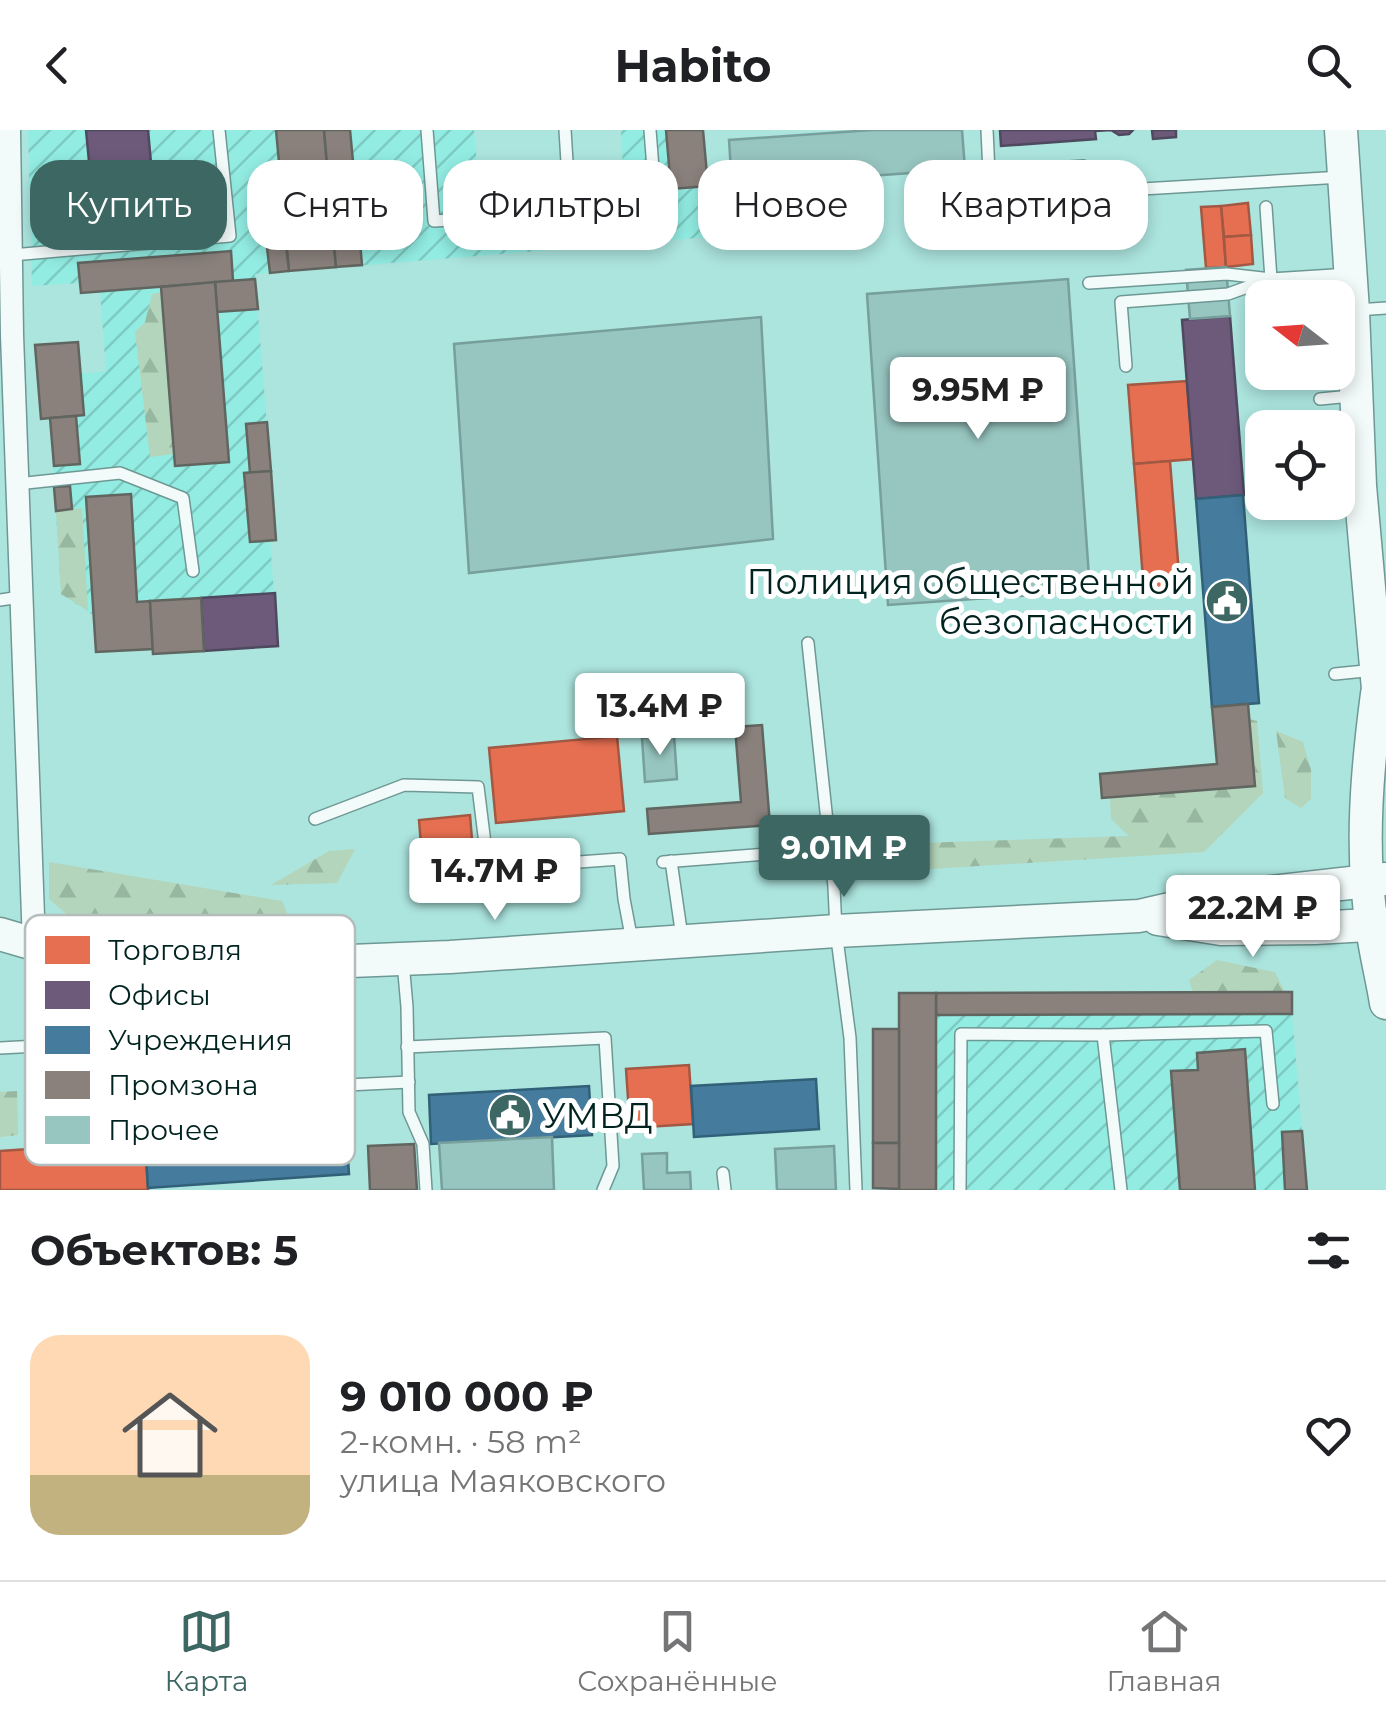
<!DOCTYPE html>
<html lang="ru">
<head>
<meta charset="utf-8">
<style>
  :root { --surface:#fff; --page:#f2f2f2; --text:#202124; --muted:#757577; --line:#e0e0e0; --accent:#3d6762 }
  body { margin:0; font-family:Montserrat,sans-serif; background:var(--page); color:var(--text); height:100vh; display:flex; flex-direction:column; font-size:38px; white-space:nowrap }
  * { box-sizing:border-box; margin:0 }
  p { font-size:32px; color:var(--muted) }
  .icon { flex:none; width:55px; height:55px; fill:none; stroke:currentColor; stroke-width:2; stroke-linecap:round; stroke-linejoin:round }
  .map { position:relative; height:1060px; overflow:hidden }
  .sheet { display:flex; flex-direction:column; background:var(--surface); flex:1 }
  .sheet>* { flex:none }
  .guide { position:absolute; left:30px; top:30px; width:1328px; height:90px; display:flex; gap:20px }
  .needle { width:65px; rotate:287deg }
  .controls { position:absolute; left:1245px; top:150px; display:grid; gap:20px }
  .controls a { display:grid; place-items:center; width:110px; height:110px; border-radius:20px; background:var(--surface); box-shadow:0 5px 15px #0003; font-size:50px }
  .price { position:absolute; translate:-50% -85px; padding:0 22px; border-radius:10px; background:#fff; color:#222; font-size:32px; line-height:65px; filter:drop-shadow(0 2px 5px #0008) }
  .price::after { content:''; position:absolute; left:50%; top:60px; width:30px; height:22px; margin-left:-15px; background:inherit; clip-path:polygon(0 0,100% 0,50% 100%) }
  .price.active { background:var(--accent); color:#fff }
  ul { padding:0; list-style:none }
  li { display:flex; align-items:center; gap:30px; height:250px; padding:0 30px }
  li+li { border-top:2px solid var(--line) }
  li span { display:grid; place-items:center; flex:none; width:280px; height:200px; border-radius:30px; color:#555 }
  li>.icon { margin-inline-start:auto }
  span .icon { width:120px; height:120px; fill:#fffc; stroke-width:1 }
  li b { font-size:42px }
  h2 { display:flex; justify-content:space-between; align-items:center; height:120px; padding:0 30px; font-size:42px }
  .pill { padding:0 35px; border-radius:30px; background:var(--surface); box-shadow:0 5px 15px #0003; font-size:35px; line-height:90px }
  .pill.active { background:var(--accent); color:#fff }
  header { display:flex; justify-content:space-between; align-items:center; height:130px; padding:0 30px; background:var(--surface); font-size:45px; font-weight:700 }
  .tabs { display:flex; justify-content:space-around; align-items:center; height:140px; border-top:2px solid var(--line); background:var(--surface); font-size:28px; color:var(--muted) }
  .tabs a { display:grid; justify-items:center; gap:5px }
  .tabs .active { color:var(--accent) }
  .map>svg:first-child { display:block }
</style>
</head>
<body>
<header><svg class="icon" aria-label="back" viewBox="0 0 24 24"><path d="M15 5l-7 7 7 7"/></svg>Habito<svg class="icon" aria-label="search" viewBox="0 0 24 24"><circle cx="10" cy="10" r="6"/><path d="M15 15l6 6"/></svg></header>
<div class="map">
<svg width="1386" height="1060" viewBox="0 0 1386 1060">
  <defs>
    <pattern id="industrial-furrows" width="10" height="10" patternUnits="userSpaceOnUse" patternTransform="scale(2.5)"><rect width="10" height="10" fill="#92ece2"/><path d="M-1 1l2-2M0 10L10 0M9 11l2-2" fill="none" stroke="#7ccac2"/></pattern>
    <pattern id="forest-firs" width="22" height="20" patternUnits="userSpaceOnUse" patternTransform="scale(2.5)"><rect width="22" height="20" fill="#b3d5bb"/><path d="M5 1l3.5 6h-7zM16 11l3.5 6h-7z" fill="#98b7a0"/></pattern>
  </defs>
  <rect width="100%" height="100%" fill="#ace4de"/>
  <g fill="url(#industrial-furrows)">
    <path d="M28 0H474L480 69 624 60 621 0H703L711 107 255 144 276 410 270 411 278 516 153 524 152 519 96 522 93 485 61 464 50 288 84 285 81 244 106 241 100 162 81 163 79 153 32 156Z"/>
    <path d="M1292 862V884L1307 1060H899V863Z"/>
  </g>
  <g fill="url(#forest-firs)">
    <path d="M89 29 95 93 75 95 72 31Z"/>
    <path d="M162 162 174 324 150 327 135 202 145 192 152 164Z"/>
    <path d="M82 378 88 481 61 464 56 381Z"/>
    <path d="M1249 589 1257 591 1263 663 1204 722 898 741 889 714 1129 706 1111 689 1110 667 1254 655Z"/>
    <path d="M1276 601 1303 612 1311 640V669L1301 678 1285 668Z"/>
    <path d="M355 719 337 753 271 755 329 721Z"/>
    <path d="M49 732 282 771 288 785 203 797H132L73 790 49 769Z"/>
    <path d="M1217 830 1275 842 1285 862 1193 863 1189 850Z"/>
    <path d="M17 961 18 1005 0 1007V962Z"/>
  </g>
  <g fill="#e76f51" stroke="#a25842" stroke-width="2.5">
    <path d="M1248 73 1251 105 1224 107 1221 76Z"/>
    <path d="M1221 76 1226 137 1206 138 1201 77Z"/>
    <path d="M1251 105 1253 134 1226 137 1224 107Z"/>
    <path d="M1187 251 1193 329 1134 334 1128 255Z"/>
    <path d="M1170 331 1180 457 1144 461 1134 334Z"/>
    <path d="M617 606 624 681 496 693 489 618Z"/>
    <path d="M470 685 472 710 421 715 419 690Z"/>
    <path d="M689 935 693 994 630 998 626 939Z"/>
    <path d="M145 1011 148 1060H0V1021Z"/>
  </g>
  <g fill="#6d597a" stroke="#4d495f" stroke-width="2.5">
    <path d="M86 0H148L157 99 96 105Z"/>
    <path d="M1000 0H1133L1129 4 1119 5 1111 0 1095 1 1096 9 1001 16Z"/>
    <path d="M1152 0H1176V7L1153 9Z"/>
    <path d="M1230 186 1244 365 1196 369 1182 190Z"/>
    <path d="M275 463 278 516 204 521 201 468Z"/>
  </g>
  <g fill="#457b9d" stroke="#316178" stroke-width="2.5">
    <path d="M1243 365 1259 573 1212 577 1196 369Z"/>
    <path d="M816 949 819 999 694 1007 691 956Z"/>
    <path d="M589 956 592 1005 431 1014 429 965Z"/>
    <path d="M346 998 349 1044 148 1058 145 1011Z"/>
  </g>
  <g fill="#8a817c" stroke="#616560" stroke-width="2.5">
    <path d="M276 0H324L336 137 289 141Z"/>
    <path d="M324 0H350L354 42 328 45Z"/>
    <path d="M666 0H703L708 56 671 59Z"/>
    <path d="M354 42 362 135 336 137 328 45Z"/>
    <path d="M285 107 289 141 270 143 266 109Z"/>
    <path d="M231 121 233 151 81 163 78 133Z"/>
    <path d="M255 149 258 179 217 182 215 152Z"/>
    <path d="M215 152 229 332 175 336 161 157Z"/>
    <path d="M78 212 84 285 41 289 35 215Z"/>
    <path d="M76 286 80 334 54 336 50 288Z"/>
    <path d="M267 292 271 341 250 343 246 294Z"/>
    <path d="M271 341 276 410 250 412 244 343Z"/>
    <path d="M70 356 72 379 56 381 54 357Z"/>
    <path d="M131 364 137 472 150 471 153 519 96 522 86 367Z"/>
    <path d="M201 468 204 521 153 524 150 471Z"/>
    <path d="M732 549 736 592 706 596 701 552Z"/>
    <path d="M1248 574 1255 656 1102 668 1100 644 1217 634 1212 577Z"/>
    <path d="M762 595 770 695 649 704 647 679 741 672 735 597Z"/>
    <path d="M1292 862V884L936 885V863Z"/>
    <rect x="899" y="863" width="37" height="197"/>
    <rect x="873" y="899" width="26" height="114"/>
    <path d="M1245 919 1255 1060H1180L1171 941 1198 940 1197 923Z"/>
    <path d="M1302 1001 1307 1060H1285L1282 1002Z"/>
    <path d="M873 1013H899V1059L873 1058Z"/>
    <path d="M414 1014 417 1060H370L368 1016Z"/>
  </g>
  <g fill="#97c5c0" stroke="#779f9b" stroke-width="2.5">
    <path d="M872 0H962L965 39 732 56 729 10Z"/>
    <path d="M1226 137 1230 186 1190 189 1186 140Z"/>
    <path d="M1068 149 1090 461 888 475 867 164Z"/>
    <path d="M761 187 773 409 469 443 454 214Z"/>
    <path d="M674 605 677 649 645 652 642 608Z"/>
    <path d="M552 1007 554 1060H442L439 1013Z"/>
    <path d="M834 1016 836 1060H777L775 1019Z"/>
    <path d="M667 1023V1043L690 1042 691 1060H644L642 1024Z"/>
  </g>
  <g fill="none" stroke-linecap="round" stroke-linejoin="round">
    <g stroke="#6e9894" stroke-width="14">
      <g id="lane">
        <path d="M427 0 434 91 656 77 650 0"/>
        <path d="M565 0 568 48"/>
        <path d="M987 0 989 43 1083 36 1092 62 1342 47"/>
        <path d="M1266 77 1271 149"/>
        <path d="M12 125 230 106 219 0"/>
        <path d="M1089 153 1227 144 1271 149 1349 144"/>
        <path d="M1357 180 1386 178"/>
        <path d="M1126 236 1121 172 1228 164 1267 150"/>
        <path d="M1320 269 1351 266"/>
        <path d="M17 354 120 343 183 368 193 441"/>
        <path d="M1322 381 1358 378"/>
        <path d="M0 470 20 467"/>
        <path d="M808 513 834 757 836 801 850 908 856 1060"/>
        <path d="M1335 544 1375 540"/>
        <path d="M315 689 404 655 478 657 488 738"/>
        <path d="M671 731 682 807"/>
        <path d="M663 732 873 716"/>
        <path d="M429 743 620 729 624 769 632 811"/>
        <path d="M34 818 37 916"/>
        <path d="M403 832 407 877 409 982 423 1014 426 1060"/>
        <path d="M1103 905 1121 1060"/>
        <path d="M407 917 605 908 613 1036 603 1060"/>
        <path d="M0 918 114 912"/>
        <path d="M180 963 409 952"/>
        <path d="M723 1043 725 1060"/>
        <path d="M960 1060 961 904 1103 905 1266 901 1273 974"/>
      </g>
    </g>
    <g stroke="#6e9894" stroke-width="25">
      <path id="street" d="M9 0 12 205 34 814"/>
    </g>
    <g stroke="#6e9894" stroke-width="35">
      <g id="secondary">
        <path d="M1341 0 1353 181 1360 356 1378 559 1386 590"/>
        <path d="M1377 564C1367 640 1360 719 1372 796 1375 822 1382 847 1386 873"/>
        <path d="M1158 789 1221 799 1315 798 1386 794"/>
        <path d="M0 804 34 814 144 830 196 835 276 834 450 827 836 801 1139 786 1217 768 1386 749"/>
      </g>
    </g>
    <use href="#lane" stroke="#f3fbfa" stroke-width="11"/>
    <use href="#street" stroke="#f3fbfa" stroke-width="22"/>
    <use href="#secondary" stroke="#f3fbfa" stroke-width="32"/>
  </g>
  <defs>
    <g id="civic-disc" transform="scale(2.25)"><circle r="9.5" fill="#3d6762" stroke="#fff"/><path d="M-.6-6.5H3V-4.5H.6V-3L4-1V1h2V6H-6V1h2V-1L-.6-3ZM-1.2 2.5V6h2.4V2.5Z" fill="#fff"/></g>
  </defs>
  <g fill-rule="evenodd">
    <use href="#civic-disc" x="1227" y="471"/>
    <use href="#civic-disc" x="510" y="985"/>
  </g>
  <g text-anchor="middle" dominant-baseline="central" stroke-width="10" stroke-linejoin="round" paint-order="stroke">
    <g font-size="35" fill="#012320" stroke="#fff" text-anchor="end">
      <text x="1194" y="451">Полиция общественной<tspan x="1194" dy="40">безопасности</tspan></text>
      <text x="542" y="985" text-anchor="start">УМВД</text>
    </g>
  </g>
  <rect x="25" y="785" width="330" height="250" rx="15" fill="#fff" stroke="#b3bdbc" stroke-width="2.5"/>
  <rect x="45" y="806" width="45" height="28" fill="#e76f51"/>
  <rect x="45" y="851" width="45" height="28" fill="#6d597a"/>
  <rect x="45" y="896" width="45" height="28" fill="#457b9d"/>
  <rect x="45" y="941" width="45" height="28" fill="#8a817c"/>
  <rect x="45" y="986" width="45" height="28" fill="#97c5c0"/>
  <g font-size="28" fill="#012320">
    <text x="108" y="830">Торговля</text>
    <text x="108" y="875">Офисы</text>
    <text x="108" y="920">Учреждения</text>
    <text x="108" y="965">Промзона</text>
    <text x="108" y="1010">Прочее</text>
  </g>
</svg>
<div class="controls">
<a><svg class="needle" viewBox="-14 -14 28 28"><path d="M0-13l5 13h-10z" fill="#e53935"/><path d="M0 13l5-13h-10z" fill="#757577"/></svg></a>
<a><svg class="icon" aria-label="locate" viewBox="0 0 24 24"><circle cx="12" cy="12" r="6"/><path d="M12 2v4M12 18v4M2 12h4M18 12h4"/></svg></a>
</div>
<b class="price" style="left:978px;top:312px">9.95M ₽</b>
<b class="price" style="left:660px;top:628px">13.4M ₽</b>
<b class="price active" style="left:844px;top:770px">9.01M ₽</b>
<b class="price" style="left:495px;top:793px">14.7M ₽</b>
<b class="price" style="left:1253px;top:830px">22.2M ₽</b>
<div class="guide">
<a class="pill active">Купить</a>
<a class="pill">Снять</a>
<a class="pill">Фильтры</a>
<a class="pill">Новое</a>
<a class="pill">Квартира</a>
</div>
</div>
<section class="sheet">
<h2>Объектов: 5<svg class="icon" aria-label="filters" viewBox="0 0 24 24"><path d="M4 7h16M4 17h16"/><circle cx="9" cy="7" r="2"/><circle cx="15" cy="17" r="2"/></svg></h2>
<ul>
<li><span style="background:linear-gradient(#ffd9b3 70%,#c2b280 0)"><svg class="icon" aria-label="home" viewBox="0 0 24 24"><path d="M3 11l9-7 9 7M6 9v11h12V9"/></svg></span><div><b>9 010 000 ₽</b><p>2-комн. · 58 m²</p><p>улица Маяковского</p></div><svg class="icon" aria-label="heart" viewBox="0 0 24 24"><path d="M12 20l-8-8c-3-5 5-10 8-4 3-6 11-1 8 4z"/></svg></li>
</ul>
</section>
<nav class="tabs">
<a class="active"><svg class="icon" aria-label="map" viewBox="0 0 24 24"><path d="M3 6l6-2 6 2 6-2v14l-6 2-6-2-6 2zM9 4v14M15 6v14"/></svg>Карта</a>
<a><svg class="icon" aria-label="saved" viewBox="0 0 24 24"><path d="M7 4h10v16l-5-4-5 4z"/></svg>Сохранённые</a>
<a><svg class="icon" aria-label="home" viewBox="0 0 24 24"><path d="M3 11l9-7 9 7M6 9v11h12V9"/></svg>Главная</a>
</nav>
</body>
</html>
